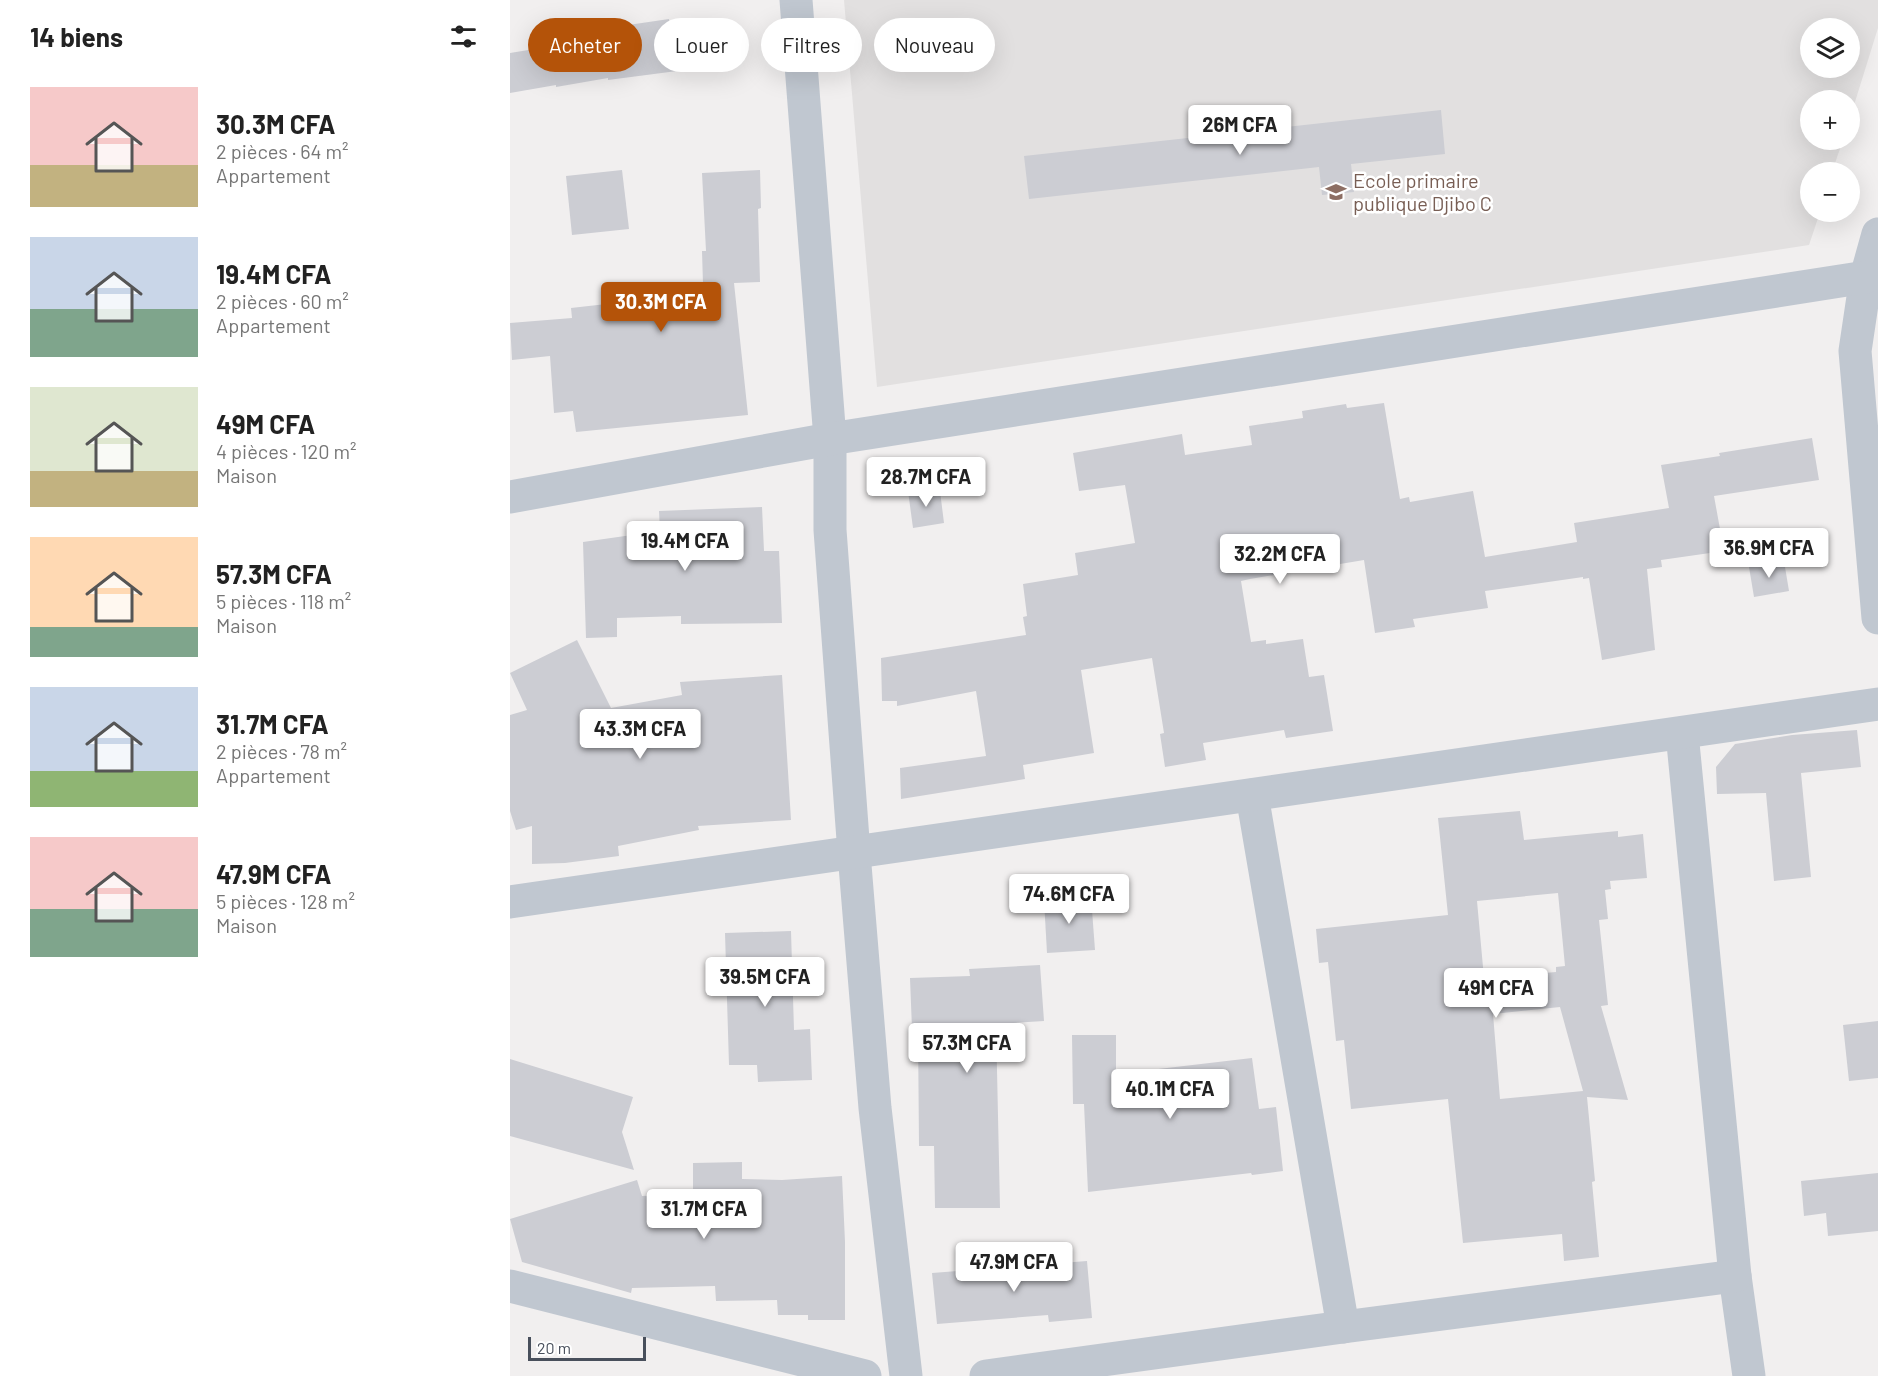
<!DOCTYPE html>
<html lang="fr">
<head>
<meta charset="utf-8">
<style>
  :root { --surface:#fff; --page:#f6f6f6; --text:#222; --muted:#767676; --accent:#b45309 }
  body { margin:0; font-family:Barlow,sans-serif; background:var(--page); color:var(--text); height:100vh; display:flex; flex-direction:column; font-size:22px; white-space:nowrap }
  * { box-sizing:border-box; margin:0 }
  p { font-size:20px; color:var(--muted) }
  .icon { flex:none; width:33px; height:33px; fill:none; stroke:currentColor; stroke-width:2; stroke-linecap:round; stroke-linejoin:round }
  .map { position:relative; flex:1; overflow:hidden }
  .details { display:flex; flex-direction:column; background:var(--surface); width:510px }
  .details>* { flex:none }
  .top-card { position:absolute; left:18px; top:18px; width:570px; height:54px; display:flex; gap:12px }
  .controls { position:absolute; left:1290px; top:18px; display:grid; gap:12px }
  .controls a { display:grid; place-items:center; width:60px; height:60px; border-radius:50%; background:var(--surface); box-shadow:0 6px 24px #0002; font-size:30px }
  .scale { position:absolute; left:18px; bottom:15px; width:118px; box-sizing:border-box; padding-left:6px; border:3px solid #484f5b; border-top:0; font-size:16px; line-height:21px; white-space:nowrap; color:#484f5b; -webkit-text-stroke:4px #fff; paint-order:stroke }
  .price { position:absolute; translate:-50% -51px; padding:0 14px; border-radius:6px; background:#fff; color:#222; font-size:20px; line-height:39px; filter:drop-shadow(0 2px 3px #0008) }
  .price::after { content:''; position:absolute; left:50%; top:36px; width:18px; height:14px; margin-left:-9px; background:inherit; clip-path:polygon(0 0,100% 0,50% 100%) }
  .price.on { background:var(--accent); color:#fff }
  ul { padding:0; list-style:none }
  li { display:flex; align-items:center; gap:18px; height:150px; padding:0 30px }
  li span { display:grid; place-items:center; flex:none; width:168px; height:120px; border-radius:0px; color:#555 }
  li>.icon { margin-inline-start:auto }
  span .icon { width:72px; height:72px; fill:#fffc; stroke-width:1 }
  li b { font-size:26px }
  h2 { display:flex; justify-content:space-between; align-items:center; height:72px; padding:0 30px; font-size:26px }
  .pill { padding:0 21px; border-radius:27px; background:var(--surface); box-shadow:0 6px 24px #0002; font-size:21px; line-height:54px }
  .pill.on { background:var(--accent); color:#fff }
  main { display:flex; flex:1; min-height:0 }
  .map>svg:first-child { display:block }
</style>
</head>
<body>
<main>
<section class="details">
<h2>14 biens<svg class="icon" aria-label="filters" viewBox="0 0 24 24"><path d="M4 7h16M4 17h16"/><circle cx="9" cy="7" r="2"/><circle cx="15" cy="17" r="2"/></svg></h2>
<ul>
<li><span style="background:linear-gradient(#f6c9c9 65%,#c2b280 0)"><svg class="icon" aria-label="home" viewBox="0 0 24 24"><path d="M3 11l9-7 9 7M6 9v11h12V9"/></svg></span><div><b>30.3M CFA</b><p>2 pièces · 64 m²</p><p>Appartement</p></div></li>
<li><span style="background:linear-gradient(#c9d6e8 60%,#7fa58c 0)"><svg class="icon" aria-label="home" viewBox="0 0 24 24"><path d="M3 11l9-7 9 7M6 9v11h12V9"/></svg></span><div><b>19.4M CFA</b><p>2 pièces · 60 m²</p><p>Appartement</p></div></li>
<li><span style="background:linear-gradient(#dfe7d0 70%,#c2b280 0)"><svg class="icon" aria-label="home" viewBox="0 0 24 24"><path d="M3 11l9-7 9 7M6 9v11h12V9"/></svg></span><div><b>49M CFA</b><p>4 pièces · 120 m²</p><p>Maison</p></div></li>
<li><span style="background:linear-gradient(#ffd9b3 75%,#7fa58c 0)"><svg class="icon" aria-label="home" viewBox="0 0 24 24"><path d="M3 11l9-7 9 7M6 9v11h12V9"/></svg></span><div><b>57.3M CFA</b><p>5 pièces · 118 m²</p><p>Maison</p></div></li>
<li><span style="background:linear-gradient(#c9d6e8 70%,#8fb573 0)"><svg class="icon" aria-label="home" viewBox="0 0 24 24"><path d="M3 11l9-7 9 7M6 9v11h12V9"/></svg></span><div><b>31.7M CFA</b><p>2 pièces · 78 m²</p><p>Appartement</p></div></li>
<li><span style="background:linear-gradient(#f6c9c9 60%,#7fa58c 0)"><svg class="icon" aria-label="home" viewBox="0 0 24 24"><path d="M3 11l9-7 9 7M6 9v11h12V9"/></svg></span><div><b>47.9M CFA</b><p>5 pièces · 128 m²</p><p>Maison</p></div></li>
</ul>
</section>
<div class="map">
<svg width="1368" height="1376" viewBox="0 0 1368 1376">
  <rect width="100%" height="100%" fill="#f1efef"/>
  <path fill="#e2e0e0" fill-rule="evenodd" d="M334 0H1368V28L1340 118V100H1300V140H1333L1322 172H1300V212H1310L1299 245 367 387ZM1300 28H1340V68H1300Z"/>
  <g fill="#cccdd3" fill-rule="evenodd">
    <path d="M159 19 167 71 98 80V78L46 87V85L0 93V53L92 38 91 29Z"/>
    <path d="M931 110 935 154 841 164 844 192 812 195 809 167 519 199 514 156Z"/>
    <path d="M112 170 119 229 62 235 56 176Z"/>
    <path d="M250 170 251 208 248 209 250 282 224 283 238 415 66 432 63 411 44 413 40 356 2 360 0 323 62 318 61 308 185 294 184 284H193L192 251H196L192 173Z"/>
    <path d="M874 403 890 499 899 497 900 502 963 491 975 557 1067 542 1064 523 1159 508 1151 465 1210 456 1209 453 1302 438 1309 480 1204 496 1214 551 1151 560 1152 567 1137 569 1145 650 1092 660 1079 578 1073 579V577L975 591 978 608 903 619 905 627 865 633 854 560 740 579 731 581 741 642 756 640V644L793 639 799 677 814 675 823 731 776 738 774 730 693 743 696 760 655 767 650 734 654 733 642 658 571 670 584 753 513 765 515 779 391 799 390 768 476 756 466 691 387 706V701H372L371 658 516 635 513 617 517 616 513 584 568 575 565 553 625 543 615 485 569 491 563 453 672 434 675 455 742 445 739 426 793 418 792 411 836 404 837 408Z"/>
    <path d="M398 491H430L434 523 403 528Z"/>
    <path d="M252 507 254 551H269L272 623 171 624V616L107 618V637L76 638 73 542 150 531 149 511Z"/>
    <path d="M1274 561 1279 591 1244 597 1239 567Z"/>
    <path d="M67 640 101 708 172 695 170 682 272 675 281 820 188 826 189 830 108 846 109 856 55 863 22 864V826L6 830 0 811V715L17 710 0 673Z"/>
    <path d="M1347 730 1351 767 1291 773 1301 877 1264 881 1256 793 1207 794 1206 767 1225 744 1282 735Z"/>
    <path d="M1010 811 1014 840 1108 831V837L1133 834 1137 878 1100 881 1101 889 1095 890 1098 919 1089 920 1098 1005 1091 1006 1118 1100 1077 1097 1085 1181 1082 1182 1089 1257 1054 1261 1052 1234 953 1243 938 1099 841 1109 834 1040 826 1041 818 962 809 963 806 929 938 915 928 818ZM1048 893 1055 966 1046 967V972L974 978 967 901ZM1050 1007 1073 1091 990 1099 983 1014Z"/>
    <path d="M581 897 585 950 537 953 534 900Z"/>
    <path d="M281 931 284 1030 300 1029 302 1080 248 1082 247 1065H219L215 933Z"/>
    <path d="M530 965 534 1021 486 1024 490 1208H425L424 1146H409L408 1029H402L400 978 460 976 459 969Z"/>
    <path d="M1368 1021V1078L1339 1081 1333 1025Z"/>
    <path d="M562 1035H606V1074L742 1058 749 1109 766 1107 773 1171 742 1175 741 1173 578 1192 574 1104H563Z"/>
    <path d="M0 1059 123 1097 112 1132 124 1170 0 1136Z"/>
    <path d="M232 1162V1179L272 1180 332 1176 335 1242V1320H298V1315H268L267 1300 206 1301 205 1286 122 1288 121 1293 12 1262 0 1219 127 1180 132 1196 183 1194V1163Z"/>
    <path d="M1368 1173V1231L1318 1236 1316 1213 1294 1216 1291 1181Z"/>
    <path d="M577 1261 582 1318 539 1322 538 1315 427 1324 422 1273Z"/>
  </g>
  <g fill="none" stroke-linecap="round" stroke-linejoin="round">
    <g stroke="#c0c7d0" stroke-width="33">
      <path d="M286 0 320 439V530L344 853 365 1108 396 1376"/>
      <path d="M1368 234 1356 277 1345 351 1368 618"/>
      <path d="M0 497 320 439 1356 277"/>
      <path d="M1172 733 1225 1276 1239 1376"/>
      <path d="M742 795 833 1327"/>
      <path d="M0 902 1368 704"/>
      <path d="M0 1286 355 1376"/>
      <path d="M476 1376 833 1327 1225 1276"/>
    </g>
  </g>
  <defs>
    <g id="school-bare" transform="scale(1.62)"><path d="M0-5L7-2L0 1L-7-2ZM-4 1L0 2.5L4 1V4Q0 6-4 4Z" fill="#8d6e63" stroke="#fff" stroke-width="2.5" paint-order="stroke"/></g>
  </defs>
  <g fill-rule="evenodd">
    <use href="#school-bare" x="826" y="192"/>
  </g>
  <g text-anchor="middle" dominant-baseline="central" stroke-width="5" stroke-linejoin="round" paint-order="stroke">
    <g font-size="20" fill="#785e54" stroke="#fff" text-anchor="start">
      <text x="843" y="180">Ecole primaire<tspan x="843" dy="23">publique Djibo C</tspan></text>
    </g>
  </g>
</svg>
<div class="controls">
<a><svg class="icon" aria-label="layers" viewBox="0 0 24 24"><path d="M12 4l9 5-9 5-9-5zM3 14l9 5 9-5"/></svg></a>
<a>+</a>
<a>−</a>
</div>
<div class="scale">20 m</div>
<b class="price" style="left:730px;top:156px">26M CFA</b>
<b class="price on" style="left:151px;top:333px">30.3M CFA</b>
<b class="price" style="left:416px;top:508px">28.7M CFA</b>
<b class="price" style="left:175px;top:572px">19.4M CFA</b>
<b class="price" style="left:1259px;top:579px">36.9M CFA</b>
<b class="price" style="left:770px;top:585px">32.2M CFA</b>
<b class="price" style="left:130px;top:760px">43.3M CFA</b>
<b class="price" style="left:559px;top:925px">74.6M CFA</b>
<b class="price" style="left:255px;top:1008px">39.5M CFA</b>
<b class="price" style="left:986px;top:1019px">49M CFA</b>
<b class="price" style="left:457px;top:1074px">57.3M CFA</b>
<b class="price" style="left:660px;top:1120px">40.1M CFA</b>
<b class="price" style="left:194px;top:1240px">31.7M CFA</b>
<b class="price" style="left:504px;top:1293px">47.9M CFA</b>
<div class="top-card">
<a class="pill on">Acheter</a>
<a class="pill">Louer</a>
<a class="pill">Filtres</a>
<a class="pill">Nouveau</a>
</div>
</div>
</main>
</body>
</html>
